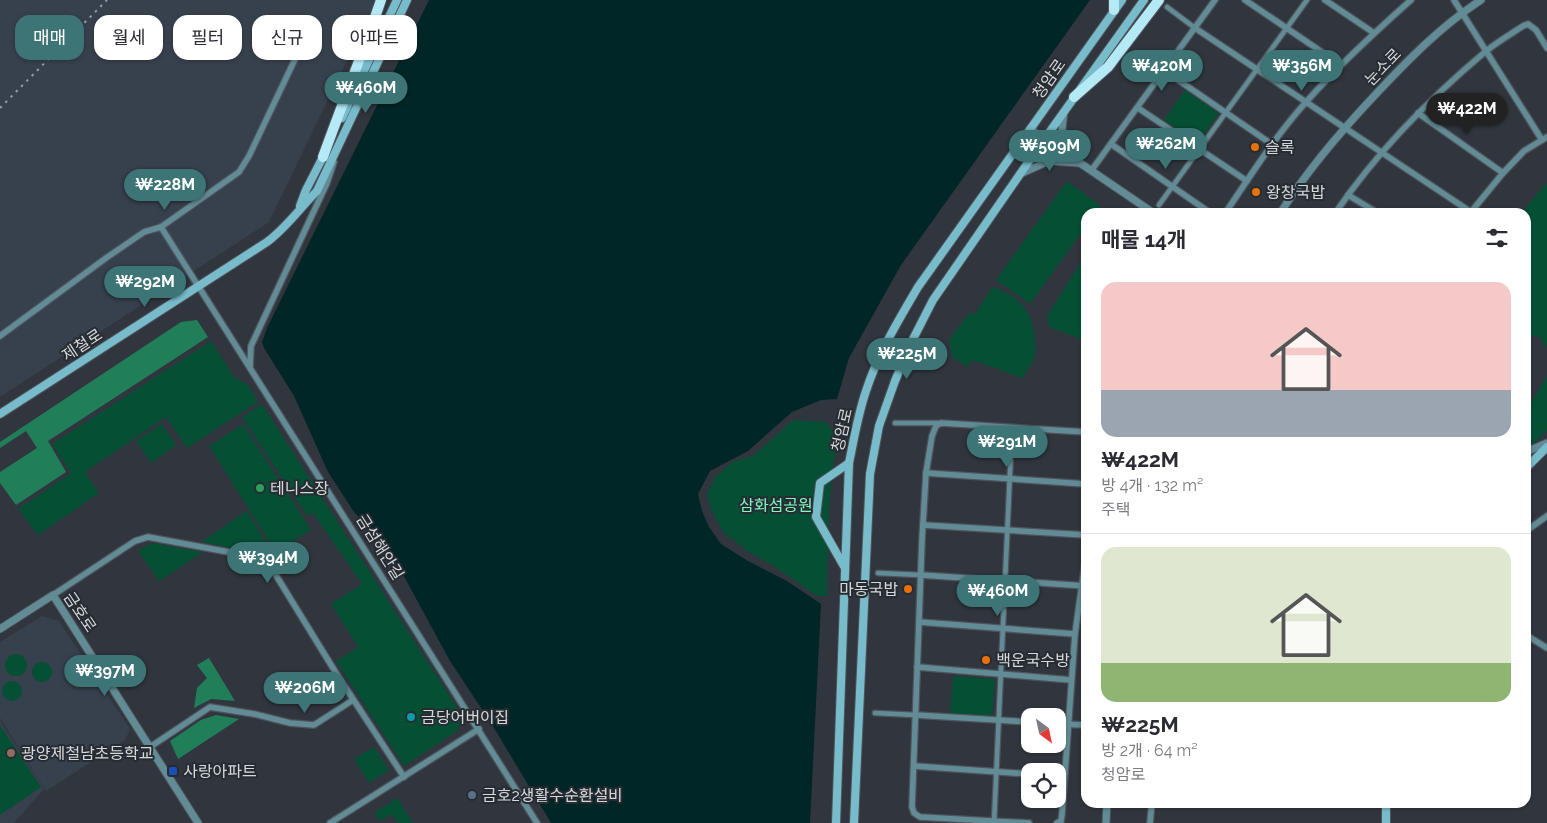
<!DOCTYPE html>
<html lang="ko">
<head>
<meta charset="utf-8">
<style>
  :root { --surface:#fff; --page:#f7f7f7; --text:#2b2b33; --muted:#7c7c81; --line:#e1e1e2; --accent:#3d7476 }
  body { margin:0; font-family:Raleway,"Noto Sans KR",sans-serif; background:var(--page); color:var(--text); height:100vh; display:flex; flex-direction:column; font-size:19px; white-space:nowrap }
  * { box-sizing:border-box; margin:0 }
  p { font-size:16px; color:var(--muted) }
  .icon { flex:none; width:28px; height:28px; fill:none; stroke:currentColor; stroke-width:2; stroke-linecap:round; stroke-linejoin:round }
  .map { position:relative; flex:1; overflow:hidden }
  .side { position:absolute; left:1081px; top:208px; width:450px; height:600px; display:flex; flex-direction:column; background:var(--surface); border-radius:15px; box-shadow:0 1px 4px #0004 }
  .side>* { flex:none }
  .hud { position:absolute; left:15px; top:15px; width:475px; height:45px; display:flex; gap:10px }
  .needle { width:32px; rotate:147deg }
  .tools { position:absolute; left:1021px; top:708px; display:grid; gap:10px }
  .tools a { display:grid; place-items:center; width:45px; height:45px; border-radius:10px; background:var(--surface); box-shadow:0 1px 4px #0004; font-size:25px }
  .price { position:absolute; translate:-50% -42px; padding:0 11px; border-radius:18px; background:var(--accent); color:#fff; font-size:16px; line-height:32px; filter:drop-shadow(0 1px 2px #0008) }
  .price::after { content:''; position:absolute; left:50%; top:30px; width:15px; height:11px; margin-left:-8px; background:inherit; clip-path:polygon(0 0,100% 0,50% 100%) }
  .price.active { background:#222; color:#fff }
  ul { padding:0; list-style:none }
  li { display:grid; align-content:center; gap:10px; height:265px; padding:0 20px }
  li+li { border-top:1px solid var(--line) }
  li span { display:grid; place-items:center; height:155px; border-radius:15px; color:#555 }
  li>.icon { margin-inline-start:auto }
  span .icon { width:90px; height:90px; fill:#fffc; stroke-width:1 }
  li b { font-size:21px }
  h2 { display:flex; justify-content:space-between; align-items:center; height:60px; padding:0 20px; font-size:21px }
  .chip { padding:0 18px; border-radius:15px; background:var(--surface); box-shadow:0 1px 4px #0004; font-size:18px; line-height:45px }
  .chip.active { background:var(--accent); color:#fff }
  .map>svg:first-child { display:block }
</style>
</head>
<body>
<div class="map">
<svg width="1547" height="823" viewBox="0 0 1547 823">
  <rect width="100%" height="100%" fill="#31363e"/>
  <g fill="#37404d">
    <path d="M0 0H376L269 222 0 397Z"/>
    <path d="M42 616 59 621 130 729 125 740 46 791 0 718V642Z"/>
    <path d="M0 721 44 789 14 823H0Z"/>
  </g>
  <g fill="#054f35">
    <path d="M1185 90 1219 113 1198 143 1164 120Z"/>
    <path d="M1067 181 1101 206 1096 212H1086V226L1030 304 996 280Z"/>
    <path d="M1547 182V348L1538 336H1530L1526 261V212H1522Z"/>
    <path d="M1086 254V341L1049 327 1047 316Z"/>
    <path d="M992 287C1016 295 1031 308 1034 334 1035 340 1036 348 1035 354 1033 363 1027 371 1022 378L972 360 968 367 952 357 949 340 970 312 975 315Z"/>
    <path d="M211 341 234 377 248 385 258 402 187 448 166 417 85 472 99 493 38 535 18 509 71 473 52 444Z"/>
    <path d="M1547 376V430L1529 448H1526V411Z"/>
    <path d="M262 404 463 717 457 731 404 766 336 661 358 647 331 604 362 584 313 513 307 516 242 417Z"/>
    <path d="M793 420 826 422 838 438C827 490 828 543 827 596H817L772 565 747 551 723 532 711 510 707 494 716 476 734 461 753 456Z"/>
    <path d="M162 424 176 445 151 463 136 441Z"/>
    <path d="M243 424 311 530 276 552 209 446Z"/>
    <path d="M247 511 271 550 265 554 201 542Z"/>
    <path d="M152 543 203 552 159 581 138 551Z"/>
    <circle cx="16" cy="665" r="11"/>
    <circle cx="42" cy="672" r="10"/>
    <path d="M953 676 995 679 992 717 950 714Z"/>
    <circle cx="12" cy="691" r="10"/>
    <path d="M0 725 41 787 0 815Z"/>
    <path d="M374 747 389 770 369 783 354 759Z"/>
    <path d="M397 798 413 823H398L392 814 380 821 374 813Z"/>
  </g>
  <g fill="#207f59">
    <path d="M197 320 208 337 48 441 66 472 16 505 0 483V472L37 448 26 431 0 448V442L181 322Z"/>
    <path d="M209 658 235 701 211 699 194 708 197 688 207 678 197 665Z"/>
    <path d="M216 715 239 719 178 759 170 741 201 720Z"/>
  </g>
  <path fill="#002627" d="M429 0H1090L901 265 849 358 837 399 821 400 792 412 748 451 710 471 698 494 702 511 709 527 721 544 748 561 787 581 821 604 810 823H551L491 723 450 661 388 547 354 512 328 472 294 396 264 348 262 342 267 328Z"/>
  <g fill="none" stroke-linecap="round" stroke-linejoin="round">
    <g stroke="#4f535b" stroke-width="7">
      <g id="pedestrian">
        <path d="M1167 7 1195 28"/>
        <path d="M1159 205 1307 0"/>
        <path d="M895 423H939"/>
        <path d="M878 573 921 575"/>
        <path d="M875 713 916 715"/>
        <path d="M994 823 1012 428"/>
      </g>
    </g>
    <g stroke="#4f535b" stroke-width="8">
      <g id="minor">
        <path d="M1245 0 1341 65"/>
        <path d="M1325 0 1374 33"/>
        <path d="M1454 0 1542 140"/>
        <path d="M1195 28 1471 212"/>
        <path d="M1165 71 1273 145"/>
        <path d="M1138 108 1247 181"/>
        <path d="M1418 113 1503 173"/>
        <path d="M1111 144 1209 212"/>
        <path d="M1091 171 1215 0"/>
        <path d="M1348 195 1376 212"/>
        <path d="M1226 212C1251 175 1276 135 1307 101 1339 65 1375 32 1411 0"/>
        <path d="M1336 212C1377 152 1429 99 1485 52 1497 42 1511 34 1523 26L1528 24 1536 30 1547 48"/>
        <path d="M1471 212 1503 173 1524 151 1547 137"/>
        <path d="M161 227 537 823"/>
        <path d="M0 336 106 258 144 232 161 227 239 172 249 156 297 55"/>
        <path d="M250 367 251 346 327 183 334 162"/>
        <path d="M926 473 1086 484"/>
        <path d="M923 525 1086 535"/>
        <path d="M1526 531 1547 516"/>
        <path d="M921 575 1086 586"/>
        <path d="M53 595 135 541 148 537 266 559 336 673 404 777"/>
        <path d="M919 622 1075 634"/>
        <path d="M1526 635 1547 648"/>
        <path d="M917 667 1071 680"/>
        <path d="M916 715 1030 722"/>
        <path d="M1058 724 1086 725"/>
        <path d="M150 747 210 707 254 714 290 723 314 725 353 700"/>
        <path d="M914 766 1030 774"/>
        <path d="M330 823 479 729"/>
        <path d="M1029 823 920 817 914 813 912 807 922 540 926 473 932 436 936 426 941 423 1086 432"/>
        <path d="M1057 823 1061 821 1062 814 1075 634 1086 556"/>
        <path d="M1150 823 1152 802"/>
      </g>
    </g>
    <g stroke="#4f535b" stroke-width="9">
      <g id="tertiary">
        <path d="M1064 112C1061 136 1059 137 1074 157"/>
        <path d="M1030 129 1152 212"/>
        <path d="M1020 174 1049 161 1079 163"/>
        <path d="M1281 212C1308 169 1341 131 1376 94 1409 59 1441 26 1481 0"/>
        <path d="M1526 452 1547 443"/>
        <path d="M0 629 53 595 198 823"/>
        <path d="M1106 823 1107 802"/>
      </g>
    </g>
    <g stroke="#4f535b" stroke-width="10">
      <g id="secondary">
        <path d="M342 118 397 0"/>
        <path d="M300 206 306 190 325 153"/>
        <path d="M0 414 267 242C286 228 300 208 317 191L407 0"/>
        <path d="M1526 468 1547 447"/>
        <path d="M845 568 816 517 820 483 849 463"/>
        <path d="M836 823 849 463C854 439 858 414 866 391 878 354 898 321 918 287L1122 0"/>
        <path d="M854 823 870 474 879 426 895 381 910 345 933 300 1036 151 1144 0"/>
        <path d="M1386 823V802"/>
      </g>
    </g>
    <g stroke="#4f535b" stroke-width="12">
      <g id="trunk">
        <path d="M1114 0V10"/>
        <path d="M1074 97 1108 67 1159 0"/>
        <path d="M323 157C342 104 363 53 381 0"/>
      </g>
    </g>
    <use href="#pedestrian" stroke="#628c95" stroke-width="4.5"/>
    <use href="#minor" stroke="#628c95" stroke-width="5.5"/>
    <use href="#tertiary" stroke="#628c95" stroke-width="7"/>
    <use href="#secondary" stroke="#78bccb" stroke-width="8"/>
    <use href="#trunk" stroke="#b4eaf6" stroke-width="10"/>
    <path stroke="#969ba0" stroke-width="2" stroke-dasharray="2.5 5" stroke-linecap="butt" d="M0 108 107 0"/>
  </g>
  <g fill="#e8710a" stroke="#272c33" stroke-width="2">
    <circle cx="1255" cy="147" r="5"/>
    <circle cx="1256" cy="192" r="5"/>
    <circle cx="908" cy="589" r="5"/>
    <circle cx="986" cy="660" r="5"/>
  </g>
  <circle fill="#2e9e5b" stroke="#272c33" stroke-width="2" cx="260" cy="488" r="5"/>
  <circle fill="#0f9aa8" stroke="#272c33" stroke-width="2" cx="411" cy="717" r="5"/>
  <circle fill="#8d6e63" stroke="#272c33" stroke-width="2" cx="11" cy="753" r="5"/>
  <rect fill="#1a4fb4" stroke="#272c33" stroke-width="2" x="168" y="766" width="10" height="10" rx="2.5"/>
  <circle fill="#5c6f8a" stroke="#272c33" stroke-width="2" cx="472" cy="795" r="5"/>
  <g text-anchor="middle" dominant-baseline="central" stroke-width="4" stroke-linejoin="round" paint-order="stroke">
    <g font-size="16" fill="#d5d9dd" stroke="#272c33">
      <text transform="translate(1383 67) rotate(-46)">눈소로</text>
      <text transform="translate(1049 79) rotate(-55)">청암로</text>
      <text transform="translate(82 345) rotate(-33)">제철로</text>
      <text transform="translate(842 430) rotate(-77)">청암로</text>
      <text transform="translate(380 547) rotate(58)">금섬해안길</text>
      <text transform="translate(80 612) rotate(56)">금호로</text>
    </g>
    <g font-size="16" fill="#d5d9dd" stroke="#272c33" text-anchor="start">
      <text x="1265" y="147">슬록</text>
      <text x="1266" y="192">왕창국밥</text>
      <text x="270" y="488">테니스장</text>
      <text x="898" y="589" text-anchor="end">마동국밥</text>
      <text x="996" y="660">백운국수방</text>
      <text x="421" y="717">금당어버이집</text>
      <text x="21" y="753">광양제철남초등학교</text>
      <text x="183" y="771">사랑아파트</text>
      <text x="482" y="795">금호2생활수순환설비</text>
    </g>
    <g font-size="16" fill="#80f8c1" stroke="#272c33">
      <text x="776" y="505">삼화섬공원</text>
    </g>
  </g>
</svg>
<div class="tools">
<a><svg class="needle" viewBox="-14 -14 28 28"><path d="M0-13l5 13h-10z" fill="#e53935"/><path d="M0 13l5-13h-10z" fill="#7c7c81"/></svg></a>
<a><svg class="icon" aria-label="locate" viewBox="0 0 24 24"><circle cx="12" cy="12" r="6"/><path d="M12 2v4M12 18v4M2 12h4M18 12h4"/></svg></a>
</div>
<b class="price" style="left:1162px;top:92px">₩420M</b>
<b class="price" style="left:1302px;top:92px">₩356M</b>
<b class="price" style="left:366px;top:114px">₩460M</b>
<b class="price active" style="left:1467px;top:135px">₩422M</b>
<b class="price" style="left:1166px;top:170px">₩262M</b>
<b class="price" style="left:1050px;top:172px">₩509M</b>
<b class="price" style="left:165px;top:211px">₩228M</b>
<b class="price" style="left:145px;top:308px">₩292M</b>
<b class="price" style="left:907px;top:380px">₩225M</b>
<b class="price" style="left:1007px;top:468px">₩291M</b>
<b class="price" style="left:268px;top:584px">₩394M</b>
<b class="price" style="left:998px;top:617px">₩460M</b>
<b class="price" style="left:105px;top:697px">₩397M</b>
<b class="price" style="left:305px;top:714px">₩206M</b>
<div class="hud">
<a class="chip active">매매</a>
<a class="chip">월세</a>
<a class="chip">필터</a>
<a class="chip">신규</a>
<a class="chip">아파트</a>
</div>
<section class="side">
<h2>매물 14개<svg class="icon" aria-label="filters" viewBox="0 0 24 24"><path d="M4 7h16M4 17h16"/><circle cx="9" cy="7" r="2"/><circle cx="15" cy="17" r="2"/></svg></h2>
<ul>
<li><span style="background:linear-gradient(#f6c9c9 70%,#9aa5b1 0)"><svg class="icon" aria-label="home" viewBox="0 0 24 24"><path d="M3 11l9-7 9 7M6 9v11h12V9"/></svg></span><div><b>₩422M</b><p>방 4개 · 132 m²</p><p>주택</p></div></li>
<li><span style="background:linear-gradient(#dfe7d0 75%,#8fb573 0)"><svg class="icon" aria-label="home" viewBox="0 0 24 24"><path d="M3 11l9-7 9 7M6 9v11h12V9"/></svg></span><div><b>₩225M</b><p>방 2개 · 64 m²</p><p>청암로</p></div></li>
</ul>
</section>
</div>
</body>
</html>
